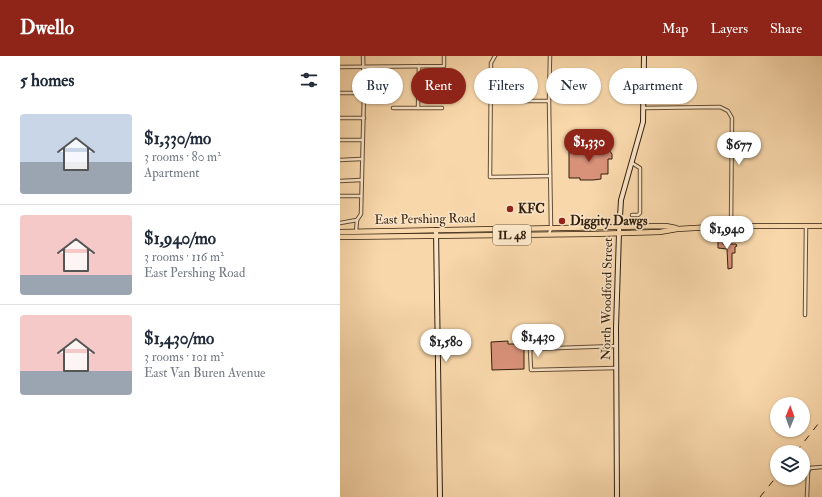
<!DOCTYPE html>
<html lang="en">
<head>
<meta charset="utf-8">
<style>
  :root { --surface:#fff; --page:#f6f6f7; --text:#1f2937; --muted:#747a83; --line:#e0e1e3; --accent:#8f2418 }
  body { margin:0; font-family:"IM FELL Double Pica",serif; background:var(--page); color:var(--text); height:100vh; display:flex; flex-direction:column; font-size:15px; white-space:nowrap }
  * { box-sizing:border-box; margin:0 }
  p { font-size:13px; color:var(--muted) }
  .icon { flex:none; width:22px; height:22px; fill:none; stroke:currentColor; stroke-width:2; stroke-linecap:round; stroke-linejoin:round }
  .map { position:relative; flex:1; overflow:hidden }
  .panel { display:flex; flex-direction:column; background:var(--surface); width:340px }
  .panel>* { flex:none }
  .top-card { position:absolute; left:12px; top:12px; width:380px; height:36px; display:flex; gap:8px }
  .needle { width:26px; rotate:1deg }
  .fabs { position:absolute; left:430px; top:341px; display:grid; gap:8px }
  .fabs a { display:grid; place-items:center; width:40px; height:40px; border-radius:50%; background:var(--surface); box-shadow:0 1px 3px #0004; font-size:20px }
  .price { position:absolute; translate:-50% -34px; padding:0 9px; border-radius:14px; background:#fff; color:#222; font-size:13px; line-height:26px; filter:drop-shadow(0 1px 2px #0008) }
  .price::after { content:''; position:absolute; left:50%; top:24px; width:12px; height:9px; margin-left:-6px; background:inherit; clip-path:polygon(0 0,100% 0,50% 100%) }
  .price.active { background:var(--accent); color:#fff }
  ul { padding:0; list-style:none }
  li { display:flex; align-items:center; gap:12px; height:100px; padding:0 20px }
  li+li { border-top:1px solid var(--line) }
  li span { display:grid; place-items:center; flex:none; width:112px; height:80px; border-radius:4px; color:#555 }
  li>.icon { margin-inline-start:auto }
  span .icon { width:48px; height:48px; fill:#fffc; stroke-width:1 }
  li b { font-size:17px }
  h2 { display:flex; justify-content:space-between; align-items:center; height:48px; padding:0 20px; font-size:17px }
  .pill { padding:0 14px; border-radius:18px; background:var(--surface); box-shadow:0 1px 3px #0004; font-size:14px; line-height:36px }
  .pill.active { background:var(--accent); color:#fff }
  header { display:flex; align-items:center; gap:24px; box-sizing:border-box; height:56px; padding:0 20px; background:var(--accent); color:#fff }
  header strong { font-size:19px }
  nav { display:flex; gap:22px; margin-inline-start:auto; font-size:14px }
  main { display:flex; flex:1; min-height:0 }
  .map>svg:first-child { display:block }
</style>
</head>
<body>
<header>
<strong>Dwello</strong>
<nav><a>Map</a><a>Layers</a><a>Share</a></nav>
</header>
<main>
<section class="panel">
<h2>5 homes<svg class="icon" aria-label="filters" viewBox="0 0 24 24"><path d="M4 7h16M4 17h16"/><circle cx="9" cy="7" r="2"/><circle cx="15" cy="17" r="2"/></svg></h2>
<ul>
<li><span style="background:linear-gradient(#c9d6e8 60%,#9aa5b1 0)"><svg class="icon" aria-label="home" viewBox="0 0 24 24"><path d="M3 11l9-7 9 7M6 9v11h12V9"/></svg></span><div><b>$1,330/mo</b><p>3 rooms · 80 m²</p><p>Apartment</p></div></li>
<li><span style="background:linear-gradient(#f6c9c9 75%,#9aa5b1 0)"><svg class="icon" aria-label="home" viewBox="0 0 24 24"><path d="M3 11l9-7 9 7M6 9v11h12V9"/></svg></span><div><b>$1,940/mo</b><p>3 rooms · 116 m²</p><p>East Pershing Road</p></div></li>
<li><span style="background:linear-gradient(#f6c9c9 70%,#9aa5b1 0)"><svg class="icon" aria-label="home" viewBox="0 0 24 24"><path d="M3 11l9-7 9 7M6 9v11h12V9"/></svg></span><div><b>$1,430/mo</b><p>3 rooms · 101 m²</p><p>East Van Buren Avenue</p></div></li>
</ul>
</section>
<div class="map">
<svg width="482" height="441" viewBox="0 0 482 441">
  <rect width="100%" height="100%" fill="#f8d7aa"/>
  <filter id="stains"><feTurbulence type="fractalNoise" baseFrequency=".005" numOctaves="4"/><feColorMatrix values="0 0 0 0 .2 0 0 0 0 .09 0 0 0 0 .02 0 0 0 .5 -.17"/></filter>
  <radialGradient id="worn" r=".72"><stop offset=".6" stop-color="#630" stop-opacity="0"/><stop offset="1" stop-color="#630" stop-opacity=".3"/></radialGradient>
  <g fill="#d8927a" stroke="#321f0c">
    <path d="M247 87H253V94H269L272 98V103H268V118H261V123L253 124H240V122H229V93H247Z"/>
    <path d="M383 175V188H396L397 190 395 191V197H392V212L388 213 387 193 378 192V182Z"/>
    <path d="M168 285V288H184V313L152 314 151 286Z"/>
  </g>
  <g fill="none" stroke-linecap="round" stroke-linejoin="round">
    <g stroke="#644d34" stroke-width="4.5">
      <g id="street">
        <path d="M155 0 151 7 150 121 210 120"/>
        <path d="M0 11 104 10V0"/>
        <path d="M0 37H24"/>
        <path d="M150 45H209"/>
        <path d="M53 52H102"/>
        <path d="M78 52 79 10"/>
        <path d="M304 52 380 51 388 55 392 62 391 170"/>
        <path d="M0 62H24"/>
        <path d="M0 84H22"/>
        <path d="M0 104 21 103"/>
        <path d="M292 107 300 112V157L298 159H292"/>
        <path d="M0 125 21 124"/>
        <path d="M0 140H21"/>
        <path d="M0 167 17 164"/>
        <path d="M16 176 17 164 21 158 24 37 23 0"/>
        <path d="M209 178 211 172 209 45 210 0"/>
        <path d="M465 259 466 170"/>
        <path d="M276 312 191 314 190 293 276 290"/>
        <path d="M467 441 468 416 470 412 482 411"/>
      </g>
    </g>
    <g stroke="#321f0c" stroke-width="6">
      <g id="secondary">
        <path d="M96 174 100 441"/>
        <path d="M277 441 276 272 279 177 281 144 303 66 304 0"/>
      </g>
    </g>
    <g stroke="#321f0c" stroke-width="6">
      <g id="primary">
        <path d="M0 176 326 170 336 172"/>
        <path d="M0 181 253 178 320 176 337 173 391 170H482"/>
      </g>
    </g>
    <use href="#street" stroke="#fae5c8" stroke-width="2.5"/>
    <use href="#secondary" stroke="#fae5c8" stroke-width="4"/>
    <use href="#primary" stroke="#f8d7aa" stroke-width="4.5"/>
    <g stroke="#321f0c" stroke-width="1" stroke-dasharray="7 7" stroke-linecap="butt">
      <path d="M456 396 482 363"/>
      <path d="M420 441 437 420"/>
    </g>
  </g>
  <g fill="#8f2418" stroke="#fae5c8" stroke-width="1.5">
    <circle cx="170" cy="153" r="4"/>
    <circle cx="222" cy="165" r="4"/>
  </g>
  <g text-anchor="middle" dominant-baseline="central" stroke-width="3" stroke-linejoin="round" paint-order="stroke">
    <rect fill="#fae5c8" stroke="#6e5a44" stroke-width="1" x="153" y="169" width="38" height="20" rx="3"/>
    <g font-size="12" font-weight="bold" fill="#321f0c">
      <text x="172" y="179">IL 48</text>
    </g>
    <g font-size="13" font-weight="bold" fill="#321f0c" stroke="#fae5c8" text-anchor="start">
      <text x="178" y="153">KFC</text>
      <text x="230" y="165">Diggity Dawgs</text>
    </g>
    <g font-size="13" fill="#321f0c" stroke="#fae5c8">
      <text transform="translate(85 163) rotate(-1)">East Pershing Road</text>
      <text transform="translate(267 243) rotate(-89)">North Woodford Street</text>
    </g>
  </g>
  <rect width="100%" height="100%" filter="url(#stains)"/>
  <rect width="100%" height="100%" fill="url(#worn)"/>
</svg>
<div class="fabs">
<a><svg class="needle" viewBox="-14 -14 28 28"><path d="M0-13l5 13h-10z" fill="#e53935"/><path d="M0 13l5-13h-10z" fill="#747a83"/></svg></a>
<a><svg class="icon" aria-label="layers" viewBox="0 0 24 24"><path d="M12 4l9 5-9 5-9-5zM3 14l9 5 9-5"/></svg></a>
</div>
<b class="price active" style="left:249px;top:107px">$1,330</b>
<b class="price" style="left:399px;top:110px">$677</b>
<b class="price" style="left:387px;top:194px">$1,940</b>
<b class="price" style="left:198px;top:302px">$1,430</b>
<b class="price" style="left:106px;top:307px">$1,580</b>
<div class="top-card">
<a class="pill">Buy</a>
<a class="pill active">Rent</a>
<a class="pill">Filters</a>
<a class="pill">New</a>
<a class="pill">Apartment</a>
</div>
</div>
</main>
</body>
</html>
